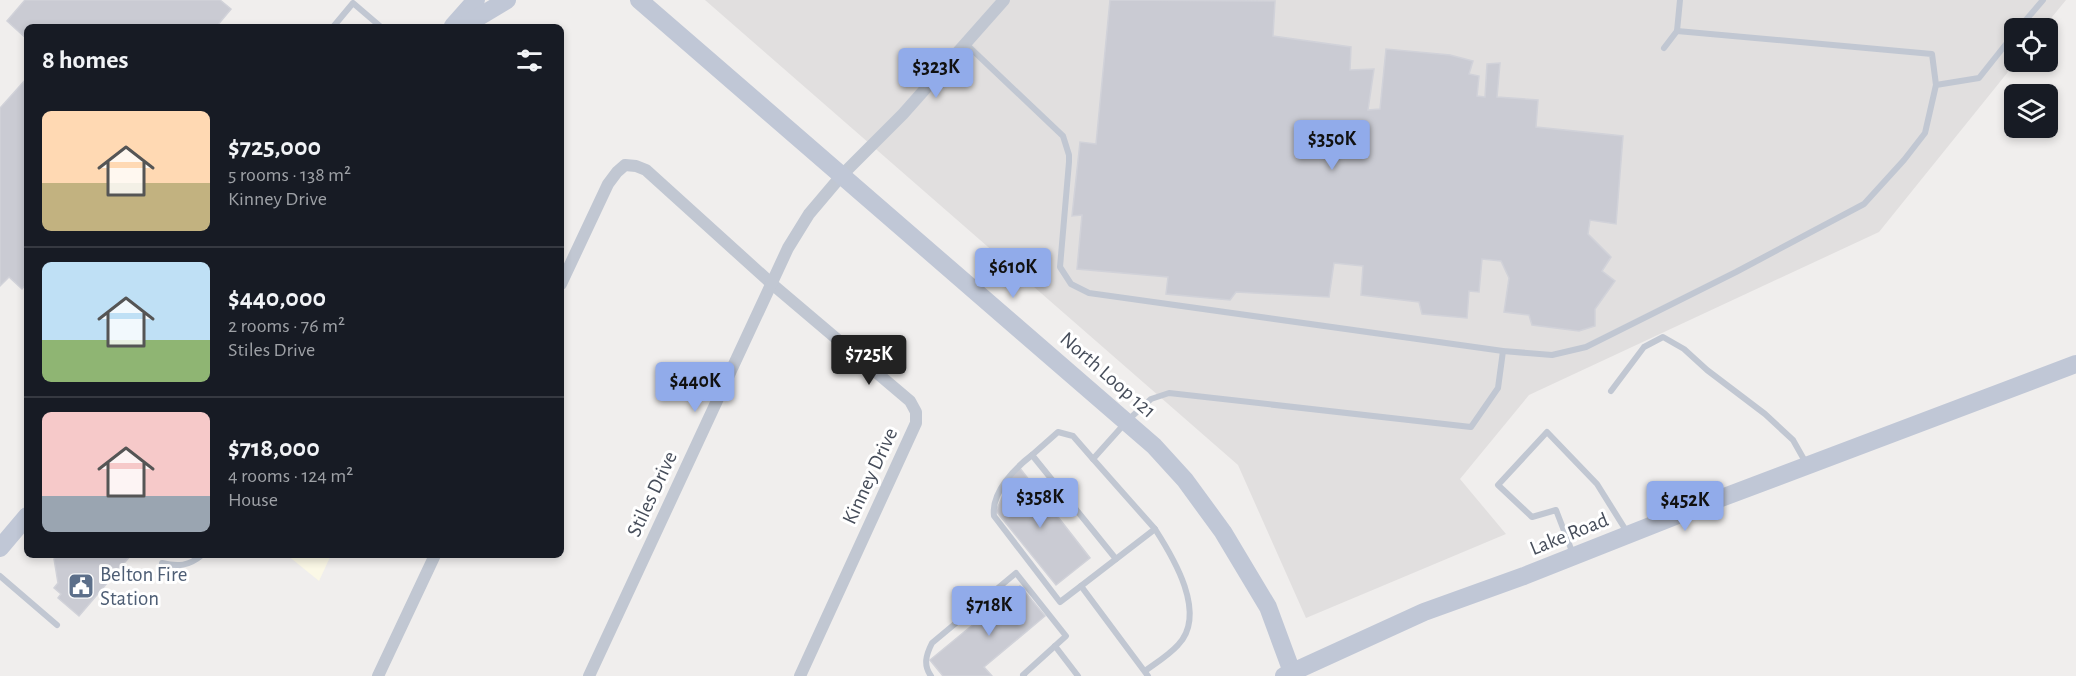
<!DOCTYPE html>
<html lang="en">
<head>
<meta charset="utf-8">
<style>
  :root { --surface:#171b24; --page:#242831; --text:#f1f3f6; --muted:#9ea1a6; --line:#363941; --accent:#91abea }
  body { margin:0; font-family:"Alegreya Sans",sans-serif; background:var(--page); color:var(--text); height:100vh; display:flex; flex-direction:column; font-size:22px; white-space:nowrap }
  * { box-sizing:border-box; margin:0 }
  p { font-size:20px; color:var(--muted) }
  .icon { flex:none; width:33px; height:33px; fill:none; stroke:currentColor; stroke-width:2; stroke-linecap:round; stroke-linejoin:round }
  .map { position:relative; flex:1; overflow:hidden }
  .drawer { position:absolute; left:24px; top:24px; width:540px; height:534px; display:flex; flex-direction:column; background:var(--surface); border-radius:9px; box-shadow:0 3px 9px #0003 }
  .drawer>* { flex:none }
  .fabs { position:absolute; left:2004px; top:18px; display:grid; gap:12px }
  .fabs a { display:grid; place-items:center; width:54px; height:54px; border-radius:9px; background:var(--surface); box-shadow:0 3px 9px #0003; font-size:30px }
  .price { position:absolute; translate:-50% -51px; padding:0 14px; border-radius:6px; background:var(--accent); color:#111; font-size:20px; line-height:39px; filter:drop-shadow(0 2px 3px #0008) }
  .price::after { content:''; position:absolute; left:50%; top:36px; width:18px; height:14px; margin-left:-9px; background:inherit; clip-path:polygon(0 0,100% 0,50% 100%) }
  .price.selected { background:#222; color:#fff }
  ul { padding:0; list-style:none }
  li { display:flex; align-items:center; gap:18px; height:150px; padding:0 18px }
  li+li { border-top:2px solid var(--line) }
  li span { display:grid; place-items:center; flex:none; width:168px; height:120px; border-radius:9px; color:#555 }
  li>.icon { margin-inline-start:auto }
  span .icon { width:72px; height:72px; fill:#fffc; stroke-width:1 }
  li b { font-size:26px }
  h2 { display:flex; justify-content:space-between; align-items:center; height:72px; padding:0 18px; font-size:26px }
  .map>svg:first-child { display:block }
</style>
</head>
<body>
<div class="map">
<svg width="2076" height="676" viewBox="0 0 2076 676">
  <rect width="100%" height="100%" fill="#f0eeed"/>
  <path fill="#fbf8e6" d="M287 555H331L319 581Z"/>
  <path fill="#e1dfdf" d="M705 0H2066L2043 28H2014V62H2016L1879 232 1529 395 1460 479 1506 534 1306 618 1238 465Z"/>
  <g fill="#cacbd3" stroke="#d1d2d9" stroke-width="1.5">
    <path d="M25 0H220L231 9 216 27H27V39L7 21Z"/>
    <path d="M1110 0 1275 1 1273 36 1351 47 1350 70 1374 69 1368 110 1380 109 1386 49 1450 55 1473 61 1469 74 1479 76 1477 96 1485 97 1487 64 1500 63 1497 97 1538 100 1536 127 1623 136 1616 224 1590 220 1588 234 1611 257 1602 271 1615 281 1595 309V326L1579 331 1532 325 1529 315 1504 312 1509 278 1501 261 1482 259 1479 292 1469 291 1467 318 1422 314 1419 302 1361 295 1363 266 1334 263 1329 297 1236 292 1230 300 1166 294 1168 277 1077 269 1082 215 1072 216 1080 142 1096 144Z"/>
    <path d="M27 78V283L22 289 9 277 0 286V108Z"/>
    <path d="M1019 467 1090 558 1056 585 996 511 1014 471Z"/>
    <path d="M58 555H131L79 616 58 598 61 594 54 588 58 583 54 559Z"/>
    <path d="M1020 586 1045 616 984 667 992 676H943L930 660Z"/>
  </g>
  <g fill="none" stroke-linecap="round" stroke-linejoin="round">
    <g stroke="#c1c7d2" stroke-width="6">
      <path d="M333 27 353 3 381 27"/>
      <path d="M2019 28 2043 0"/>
      <path d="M1677 31 1680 0"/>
      <path d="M965 43 1063 136 1069 155V162L1060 267 1071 284 1089 293 1503 351 1552 355 1586 347 1736 272 1864 204 1904 160 1925 133 1936 85 1979 78 2014 34"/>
      <path d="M1664 48 1677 31 1932 54 1936 85"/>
      <path d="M1611 391 1644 347 1663 337 1684 349 1707 370 1765 414 1793 440 1806 463"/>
      <path d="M1032 455C1015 468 991 492 994 516L1060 602 1081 586"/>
      <path d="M1093 459 1073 436 1058 432 1032 455 1116 559"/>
      <path d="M1573 554 1556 510 1532 517 1498 485 1547 432 1597 484 1627 532"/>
      <path d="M162 563C178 567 189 566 202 555"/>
      <path d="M0 576 57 625"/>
      <path d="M1055 646 1078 676"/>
      <path d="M1145 671C1156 663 1169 655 1178 645 1208 614 1173 557 1155 529"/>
      <path d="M931 676C923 665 926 655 932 643L1016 573 1066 636 1023 675 1024 676"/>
      <path d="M1148 676 1081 586 1155 529 1093 459 1127 421 1151 399 1169 393 1471 427 1498 388 1503 351"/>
    </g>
    <g stroke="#c1c7d2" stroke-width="12">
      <path d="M561 284 608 184 617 172 625 165 636 166 646 170 772 284 910 401 916 412V423L800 676"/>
      <path d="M378 676 435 555"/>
      <path d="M589 676 788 248 809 214 842 175 903 114 1004 0"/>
    </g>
    <g stroke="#c0c7d6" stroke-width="18">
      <path d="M639 0 1154 446 1185 480 1223 532 1268 607 1292 672"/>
      <path d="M453 26 476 0"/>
      <path d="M462 27 507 0"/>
      <path d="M0 548 27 516"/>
      <path d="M1284 676 1424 612 1524 576 1716 500 2076 364"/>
    </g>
  </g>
  <defs>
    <g id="civic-square" transform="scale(1.35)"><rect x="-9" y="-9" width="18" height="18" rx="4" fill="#5c6f8a" stroke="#fff"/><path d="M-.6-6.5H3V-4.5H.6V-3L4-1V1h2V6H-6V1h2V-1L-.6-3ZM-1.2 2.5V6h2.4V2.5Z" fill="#fff"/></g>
  </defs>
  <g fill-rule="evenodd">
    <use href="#civic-square" x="81" y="586"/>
  </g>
  <g text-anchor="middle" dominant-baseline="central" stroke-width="6" stroke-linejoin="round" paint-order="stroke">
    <g font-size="21" fill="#464d5a" stroke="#fff">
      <text transform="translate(1108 375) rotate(41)">North Loop 121</text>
      <text transform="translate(870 476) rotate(-65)">Kinney Drive</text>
      <text transform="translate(652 494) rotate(-65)">Stiles Drive</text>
      <text transform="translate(1569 534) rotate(-22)">Lake Road</text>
    </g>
    <g font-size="21" fill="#4e5e75" stroke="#fff" text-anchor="start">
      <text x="100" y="574">Belton Fire<tspan x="100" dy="24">Station</tspan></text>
    </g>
  </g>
</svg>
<div class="fabs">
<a><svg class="icon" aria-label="locate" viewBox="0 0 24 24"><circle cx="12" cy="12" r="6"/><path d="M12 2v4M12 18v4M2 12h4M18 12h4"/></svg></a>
<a><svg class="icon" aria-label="layers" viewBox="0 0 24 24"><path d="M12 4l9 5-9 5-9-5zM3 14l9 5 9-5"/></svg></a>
</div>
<b class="price" style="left:936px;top:99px">$323K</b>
<b class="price" style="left:1332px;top:171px">$350K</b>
<b class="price" style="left:1013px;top:299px">$610K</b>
<b class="price selected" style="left:869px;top:386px">$725K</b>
<b class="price" style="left:695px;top:413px">$440K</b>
<b class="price" style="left:1040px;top:529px">$358K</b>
<b class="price" style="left:1685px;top:532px">$452K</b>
<b class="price" style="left:989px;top:637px">$718K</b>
<section class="drawer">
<h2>8 homes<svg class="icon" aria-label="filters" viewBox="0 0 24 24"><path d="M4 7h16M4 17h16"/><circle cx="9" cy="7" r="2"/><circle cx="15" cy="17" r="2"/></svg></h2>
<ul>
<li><span style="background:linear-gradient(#ffd9b3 60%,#c2b280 0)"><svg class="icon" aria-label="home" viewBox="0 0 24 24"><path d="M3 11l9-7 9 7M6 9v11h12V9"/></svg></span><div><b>$725,000</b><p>5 rooms · 138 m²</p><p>Kinney Drive</p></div></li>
<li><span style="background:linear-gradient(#bfe0f5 65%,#8fb573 0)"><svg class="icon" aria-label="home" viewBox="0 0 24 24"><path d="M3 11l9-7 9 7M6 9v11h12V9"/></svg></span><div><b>$440,000</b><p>2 rooms · 76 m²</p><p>Stiles Drive</p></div></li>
<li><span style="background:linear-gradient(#f6c9c9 70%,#9aa5b1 0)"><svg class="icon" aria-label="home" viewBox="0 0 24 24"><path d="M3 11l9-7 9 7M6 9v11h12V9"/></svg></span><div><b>$718,000</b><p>4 rooms · 124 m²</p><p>House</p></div></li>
</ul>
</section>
</div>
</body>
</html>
